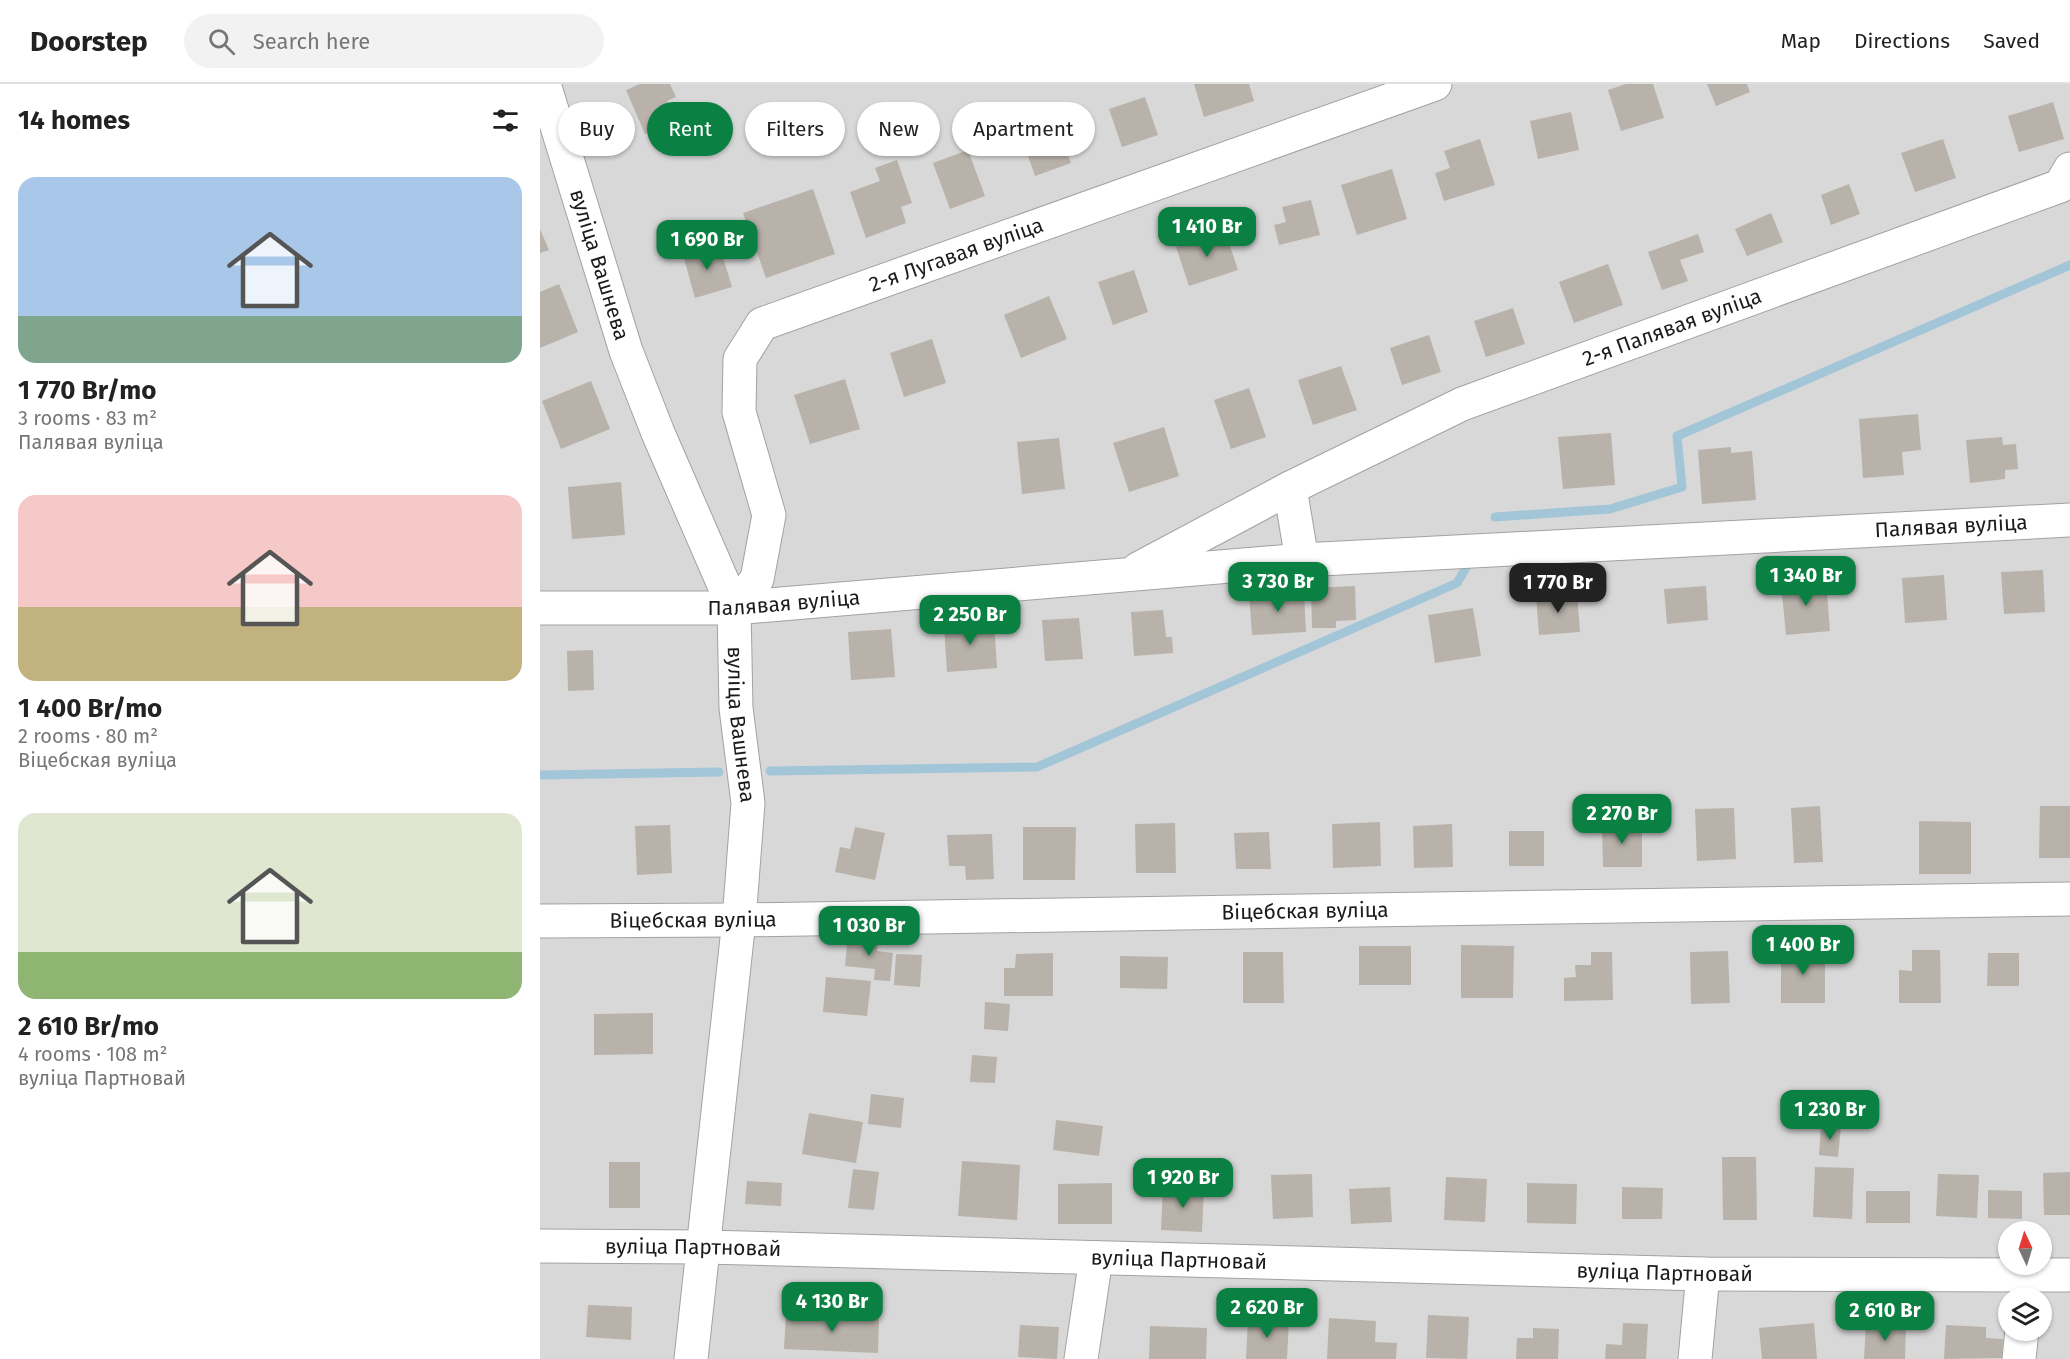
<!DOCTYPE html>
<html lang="en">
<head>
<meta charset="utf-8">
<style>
  :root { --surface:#fff; --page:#f2f2f2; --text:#222; --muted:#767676; --line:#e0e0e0; --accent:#0b8043 }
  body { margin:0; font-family:"Fira Sans",sans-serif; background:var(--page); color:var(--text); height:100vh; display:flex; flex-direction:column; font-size:22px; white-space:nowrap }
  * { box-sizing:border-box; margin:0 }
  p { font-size:20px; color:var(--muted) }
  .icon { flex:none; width:33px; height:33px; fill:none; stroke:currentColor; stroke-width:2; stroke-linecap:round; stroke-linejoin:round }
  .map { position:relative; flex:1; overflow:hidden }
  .sheet { display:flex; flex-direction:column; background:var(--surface); width:540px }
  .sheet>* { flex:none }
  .hud { position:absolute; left:18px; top:18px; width:570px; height:54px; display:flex; gap:12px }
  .needle { width:39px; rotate:356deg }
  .tools { position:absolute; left:1458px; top:1137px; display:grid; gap:12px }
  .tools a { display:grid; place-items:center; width:54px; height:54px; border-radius:50%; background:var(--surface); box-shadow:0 2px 4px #0004; font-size:30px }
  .price { position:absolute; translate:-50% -51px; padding:0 14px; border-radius:12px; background:var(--accent); color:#fff; font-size:20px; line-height:39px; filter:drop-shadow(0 2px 3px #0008) }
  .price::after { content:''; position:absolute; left:50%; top:36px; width:18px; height:14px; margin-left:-9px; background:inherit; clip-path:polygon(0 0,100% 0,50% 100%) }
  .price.selected { background:#222; color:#fff }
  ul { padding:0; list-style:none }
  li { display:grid; align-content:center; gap:12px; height:318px; padding:0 18px }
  li span { display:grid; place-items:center; height:186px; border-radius:18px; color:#555 }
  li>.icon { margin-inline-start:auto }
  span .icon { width:108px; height:108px; fill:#fffc; stroke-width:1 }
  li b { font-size:26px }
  h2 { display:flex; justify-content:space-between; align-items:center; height:72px; padding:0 18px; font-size:26px }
  .tag { padding:0 21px; border-radius:27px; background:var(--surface); box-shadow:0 2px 4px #0004; font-size:21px; line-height:54px }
  .tag.selected { background:var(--accent); color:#fff }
  header { display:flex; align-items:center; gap:36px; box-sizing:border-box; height:84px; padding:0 30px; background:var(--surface); border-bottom:2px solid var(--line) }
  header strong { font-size:28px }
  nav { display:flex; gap:33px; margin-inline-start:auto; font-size:21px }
  .search { width:420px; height:54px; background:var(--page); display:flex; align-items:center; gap:15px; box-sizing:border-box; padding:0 21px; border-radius:33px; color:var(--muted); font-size:22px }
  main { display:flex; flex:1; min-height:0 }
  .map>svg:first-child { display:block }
</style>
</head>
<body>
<header>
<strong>Doorstep</strong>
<div class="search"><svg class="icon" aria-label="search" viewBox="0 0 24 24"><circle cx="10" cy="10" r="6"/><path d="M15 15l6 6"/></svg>Search here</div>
<nav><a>Map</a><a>Directions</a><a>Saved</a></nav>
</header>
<main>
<section class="sheet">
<h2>14 homes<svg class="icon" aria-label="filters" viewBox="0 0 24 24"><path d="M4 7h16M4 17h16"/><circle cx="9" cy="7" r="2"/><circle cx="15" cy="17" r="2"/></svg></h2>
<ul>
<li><span style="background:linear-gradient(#a9c7e8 75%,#7fa58c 0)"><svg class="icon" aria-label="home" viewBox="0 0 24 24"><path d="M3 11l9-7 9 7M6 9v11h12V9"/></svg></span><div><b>1 770 Br/mo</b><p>3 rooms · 83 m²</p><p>Палявая вуліца</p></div></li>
<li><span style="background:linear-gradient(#f6c9c9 60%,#c2b280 0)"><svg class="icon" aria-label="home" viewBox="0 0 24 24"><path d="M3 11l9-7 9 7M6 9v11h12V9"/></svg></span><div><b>1 400 Br/mo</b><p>2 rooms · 80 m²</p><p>Віцебская вуліца</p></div></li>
<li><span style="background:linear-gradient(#dfe7d0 75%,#8fb573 0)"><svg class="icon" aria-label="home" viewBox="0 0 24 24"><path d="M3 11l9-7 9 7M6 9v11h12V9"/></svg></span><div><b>2 610 Br/mo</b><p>4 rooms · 108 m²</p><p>вуліца Партновай</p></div></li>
</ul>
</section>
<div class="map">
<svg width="1530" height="1275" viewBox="0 0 1530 1275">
  <rect width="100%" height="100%" fill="#ece9e0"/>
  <path fill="#d9d8d8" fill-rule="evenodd" d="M0 0H1530V1275H0ZM1468 1148H1502V1180H1468ZM1468 1214H1502V1246H1468Z"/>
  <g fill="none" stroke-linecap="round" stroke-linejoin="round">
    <g stroke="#a2c6d8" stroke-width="9">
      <path d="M955 433 1070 425 1142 403 1137 352 1530 181"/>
      <path d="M230 687 497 683 917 499 930 477"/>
      <path d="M0 691 179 688"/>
    </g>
  </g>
  <g fill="#b8b2aa">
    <path d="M100 0H130L136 13 127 17 136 37 105 50 86 6Z"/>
    <path d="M654 0H709L714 17 664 33Z"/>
    <path d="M1086 0H1113L1124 34 1081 47 1068 6Z"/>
    <path d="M1167 0H1207L1210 8 1176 22Z"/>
    <path d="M605 13 618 51 582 63 569 25Z"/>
    <path d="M1513 18 1524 55 1479 68 1468 32Z"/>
    <path d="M1031 28 1039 66 998 75 990 37Z"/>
    <path d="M517 40 531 79 495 92 481 52Z"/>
    <path d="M940 55 955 101 904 117 895 89 910 84 904 67Z"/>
    <path d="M1403 55 1416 94 1375 108 1361 69Z"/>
    <path d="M428 66 445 112 410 125 393 79Z"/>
    <path d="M357 76 372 119 361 123 366 139 326 154 310 108 340 97 335 84Z"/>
    <path d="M852 85 867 135 817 151 801 101Z"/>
    <path d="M1309 100 1320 130 1291 141 1281 111Z"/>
    <path d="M273 105 295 170 226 194 203 129Z"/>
    <path d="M771 116 780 151 739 161 734 141 746 138 742 123Z"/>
    <path d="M1231 129 1243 158 1207 172 1195 145Z"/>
    <path d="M0 145 9 166 0 169Z"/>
    <path d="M685 147 698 186 649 202 636 163Z"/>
    <path d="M1158 150 1164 168 1140 176 1148 197 1122 206 1108 168Z"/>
    <path d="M179 160 192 203 155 214 143 171Z"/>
    <path d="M1068 180 1083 221 1034 239 1019 198Z"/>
    <path d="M594 186 608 228 573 241 558 198Z"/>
    <path d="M19 200 38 248 0 264V208Z"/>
    <path d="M509 212 527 255 481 274 464 231Z"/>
    <path d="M973 224 985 260 946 273 934 237Z"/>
    <path d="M889 251 901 288 862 301 850 264Z"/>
    <path d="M392 255 406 299 364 313 350 269Z"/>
    <path d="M801 282 817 326 773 341 758 296Z"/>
    <path d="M305 295 320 345 270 360 254 311Z"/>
    <path d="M51 297 70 345 21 365 2 317Z"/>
    <path d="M709 304 726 353 691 365 674 316Z"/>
    <path d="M1378 330 1381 366 1362 368 1364 391 1323 394 1319 335Z"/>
    <path d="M624 343 639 392 589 408 573 359Z"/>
    <path d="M1071 349 1075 401 1023 405 1018 353Z"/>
    <path d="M1462 353 1463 361 1476 360 1478 385 1465 386V395L1430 399 1426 356Z"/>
    <path d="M519 354 525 405 482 410 477 358Z"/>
    <path d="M1191 363V369L1212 367 1216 416 1162 420 1158 366Z"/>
    <path d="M81 398 85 451 32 455 28 403Z"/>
    <path d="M1503 486 1505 528 1464 530 1461 488Z"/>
    <path d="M1404 491 1407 536 1365 539 1362 494Z"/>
    <path d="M1286 495 1290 547 1246 551 1241 499Z"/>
    <path d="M815 502 816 536 796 537V544H772L771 504Z"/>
    <path d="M1166 502 1168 536 1127 540 1124 505Z"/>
    <path d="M764 507 766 548 712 551 709 510Z"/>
    <path d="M1037 509 1040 548 999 551 996 512Z"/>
    <path d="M933 524 941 572 895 579 888 531Z"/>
    <path d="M623 526 626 553H632L633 569 594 572 591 528Z"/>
    <path d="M539 534 543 575 505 577 502 536Z"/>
    <path d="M454 537 457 584 407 588 404 541Z"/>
    <path d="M351 545 355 593 311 596 308 548Z"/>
    <path d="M53 566 54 606 28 607 27 567Z"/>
    <path d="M1280 722 1283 778 1254 779 1251 724Z"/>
    <path d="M1500 722H1530V774H1499Z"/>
    <path d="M1194 724 1196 775 1157 777 1155 725Z"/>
    <path d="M1379 737 1431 738V790H1379Z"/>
    <path d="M840 738 841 782 793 784 792 740Z"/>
    <path d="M635 739 636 789H596L595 740Z"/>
    <path d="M912 740 913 783 874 784 873 742Z"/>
    <path d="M1062 740H1102V783H1063Z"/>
    <path d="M130 741 132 789 97 791 95 742Z"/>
    <path d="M315 743 345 749 335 796 295 788 300 763 310 765Z"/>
    <path d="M483 743H536L535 796H483Z"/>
    <rect x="969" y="747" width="35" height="35"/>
    <path d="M729 748 731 785H696L694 749Z"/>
    <path d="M452 750 454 795 426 796 425 782H409L407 751Z"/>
    <path d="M308 851 338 854 337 867 353 869 350 897 334 896 335 885 305 882Z"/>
    <path d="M921 861 974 862 973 914H921Z"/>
    <rect x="819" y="862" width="52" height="39"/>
    <rect x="1241" y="866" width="44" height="53"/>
    <path d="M1372 866H1400L1401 919H1359V886L1372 887Z"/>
    <path d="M1188 867 1190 919 1151 920 1150 868Z"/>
    <path d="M703 868H743L744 919H703Z"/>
    <path d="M1051 868H1072L1073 916 1024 917V894L1036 893 1035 881H1051Z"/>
    <path d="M513 869V912H464V884H475L476 870Z"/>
    <path d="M1448 869H1479V902H1447Z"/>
    <path d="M356 870 382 871 380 903 354 901Z"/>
    <path d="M580 872 628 873 627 905 580 904Z"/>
    <path d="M286 893 331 897 327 932 283 928Z"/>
    <path d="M445 918 470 920 468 947 444 945Z"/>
    <path d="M113 929V970L54 971V930Z"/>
    <path d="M432 971 457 973 455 999 430 998Z"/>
    <path d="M331 1010 364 1014 361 1044 328 1040Z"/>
    <path d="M269 1029 323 1038 316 1079 262 1070Z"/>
    <path d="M516 1036 563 1042 559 1072 513 1066Z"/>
    <path d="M1281 1041 1301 1042 1298 1073 1279 1071Z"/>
    <path d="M1182 1073H1216L1217 1136H1183Z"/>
    <path d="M422 1077 480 1081 477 1136 418 1132Z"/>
    <rect x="69" y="1078" width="31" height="46"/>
    <path d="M1275 1083 1314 1084 1312 1135 1273 1133Z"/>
    <path d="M313 1085 339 1088 334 1126 308 1124Z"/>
    <path d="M1530 1088V1131H1504L1503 1089Z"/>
    <path d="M772 1090 773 1133 733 1135 731 1091Z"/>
    <path d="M1398 1090 1439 1091 1437 1134 1396 1132Z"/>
    <path d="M906 1093 947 1095 945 1138 904 1136Z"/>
    <path d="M207 1097 242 1099 241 1122 205 1120Z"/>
    <path d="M572 1099V1140H518V1100Z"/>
    <path d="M987 1099 1037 1100 1036 1140 987 1139Z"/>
    <path d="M623 1103 664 1104 662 1148 621 1146Z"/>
    <path d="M850 1103 852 1138 811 1140 809 1105Z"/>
    <path d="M1082 1103 1123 1104 1122 1135H1082Z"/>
    <path d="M1448 1106 1482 1107V1135L1448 1134Z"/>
    <rect x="1326" y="1107" width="44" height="32"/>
    <path d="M48 1221 92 1223 91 1256 46 1253Z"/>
    <path d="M246 1229 339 1233 338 1269 244 1265Z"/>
    <path d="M888 1231 929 1233 927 1275 886 1274Z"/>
    <path d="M708 1234 749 1236 747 1275H706Z"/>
    <path d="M789 1234 836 1237 835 1258 857 1259 856 1275H787Z"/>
    <path d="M1083 1239 1108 1240 1106 1275H1065L1066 1260 1082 1261Z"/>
    <path d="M1274 1239 1277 1275H1222L1219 1244Z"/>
    <path d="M1326 1239 1366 1241 1365 1275H1324Z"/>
    <path d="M480 1241 519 1243 517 1275 478 1273Z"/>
    <path d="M1406 1241 1446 1243V1254L1463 1255 1462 1274 1404 1275Z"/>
    <path d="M610 1242 667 1244 666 1275H609Z"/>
    <path d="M993 1244 1019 1245 1018 1275H976L977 1254H993Z"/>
  </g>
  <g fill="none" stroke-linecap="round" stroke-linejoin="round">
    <g stroke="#a2a2a2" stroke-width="35">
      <g id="minor">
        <path id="s1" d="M4 0 86 267 118 349 194 524 196 624 208 719 199 836 151 1275"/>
        <path id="s2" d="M762 476 750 404 922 320 1520 102 1530 85"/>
        <path d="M598 485 750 404"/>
        <path id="s3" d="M0 524H194L762 476 1530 436"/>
        <path id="s4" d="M194 524 217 495 229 431 199 328 200 275 222 240 895 0"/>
        <path id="s5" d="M0 837 199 836 1530 815"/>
        <path id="s6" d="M0 1162 165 1163 1163 1190 1530 1191"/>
        <path d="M541 1275 556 1174"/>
        <path d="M1155 1275 1163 1190"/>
        <path d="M1479 1275 1482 1246"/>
      </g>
    </g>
    <use href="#minor" stroke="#fff" stroke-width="33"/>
  </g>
  <g text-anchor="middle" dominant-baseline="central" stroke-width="4.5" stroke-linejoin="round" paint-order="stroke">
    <g font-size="21" fill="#1b1b1b" stroke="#fff">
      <text stroke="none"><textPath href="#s4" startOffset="510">2-я Лугавая вуліца</textPath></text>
      <text stroke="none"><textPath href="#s1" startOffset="189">вуліца Вашнева</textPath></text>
      <text stroke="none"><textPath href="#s2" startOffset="488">2-я Палявая вуліца</textPath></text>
      <text stroke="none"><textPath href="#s3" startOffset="1414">Палявая вуліца</textPath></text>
      <text stroke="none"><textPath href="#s3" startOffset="244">Палявая вуліца</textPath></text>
      <text stroke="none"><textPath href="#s1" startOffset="675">вуліца Вашнева</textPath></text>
      <text stroke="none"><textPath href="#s5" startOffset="765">Віцебская вуліца</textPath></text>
      <text stroke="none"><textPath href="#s5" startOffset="153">Віцебская вуліца</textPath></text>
      <text stroke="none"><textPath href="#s6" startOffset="153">вуліца Партновай</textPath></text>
      <text stroke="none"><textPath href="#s6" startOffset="639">вуліца Партновай</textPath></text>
      <text stroke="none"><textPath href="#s6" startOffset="1125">вуліца Партновай</textPath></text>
    </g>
  </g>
</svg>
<div class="tools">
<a><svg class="needle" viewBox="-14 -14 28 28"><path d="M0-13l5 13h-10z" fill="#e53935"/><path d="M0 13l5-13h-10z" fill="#767676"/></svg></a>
<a><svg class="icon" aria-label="layers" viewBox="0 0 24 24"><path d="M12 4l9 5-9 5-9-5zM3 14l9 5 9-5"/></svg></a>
</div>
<b class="price" style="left:667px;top:174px">1 410 Br</b>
<b class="price" style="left:167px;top:187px">1 690 Br</b>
<b class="price" style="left:1266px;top:523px">1 340 Br</b>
<b class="price" style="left:738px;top:529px">3 730 Br</b>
<b class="price selected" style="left:1018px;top:530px">1 770 Br</b>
<b class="price" style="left:430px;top:562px">2 250 Br</b>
<b class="price" style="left:1082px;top:761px">2 270 Br</b>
<b class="price" style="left:329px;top:873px">1 030 Br</b>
<b class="price" style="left:1263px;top:892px">1 400 Br</b>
<b class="price" style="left:1290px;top:1057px">1 230 Br</b>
<b class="price" style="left:643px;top:1125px">1 920 Br</b>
<b class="price" style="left:292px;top:1249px">4 130 Br</b>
<b class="price" style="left:727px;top:1255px">2 620 Br</b>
<b class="price" style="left:1345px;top:1258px">2 610 Br</b>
<div class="hud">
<a class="tag">Buy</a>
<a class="tag selected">Rent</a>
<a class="tag">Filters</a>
<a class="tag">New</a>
<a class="tag">Apartment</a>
</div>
</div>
</main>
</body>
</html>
